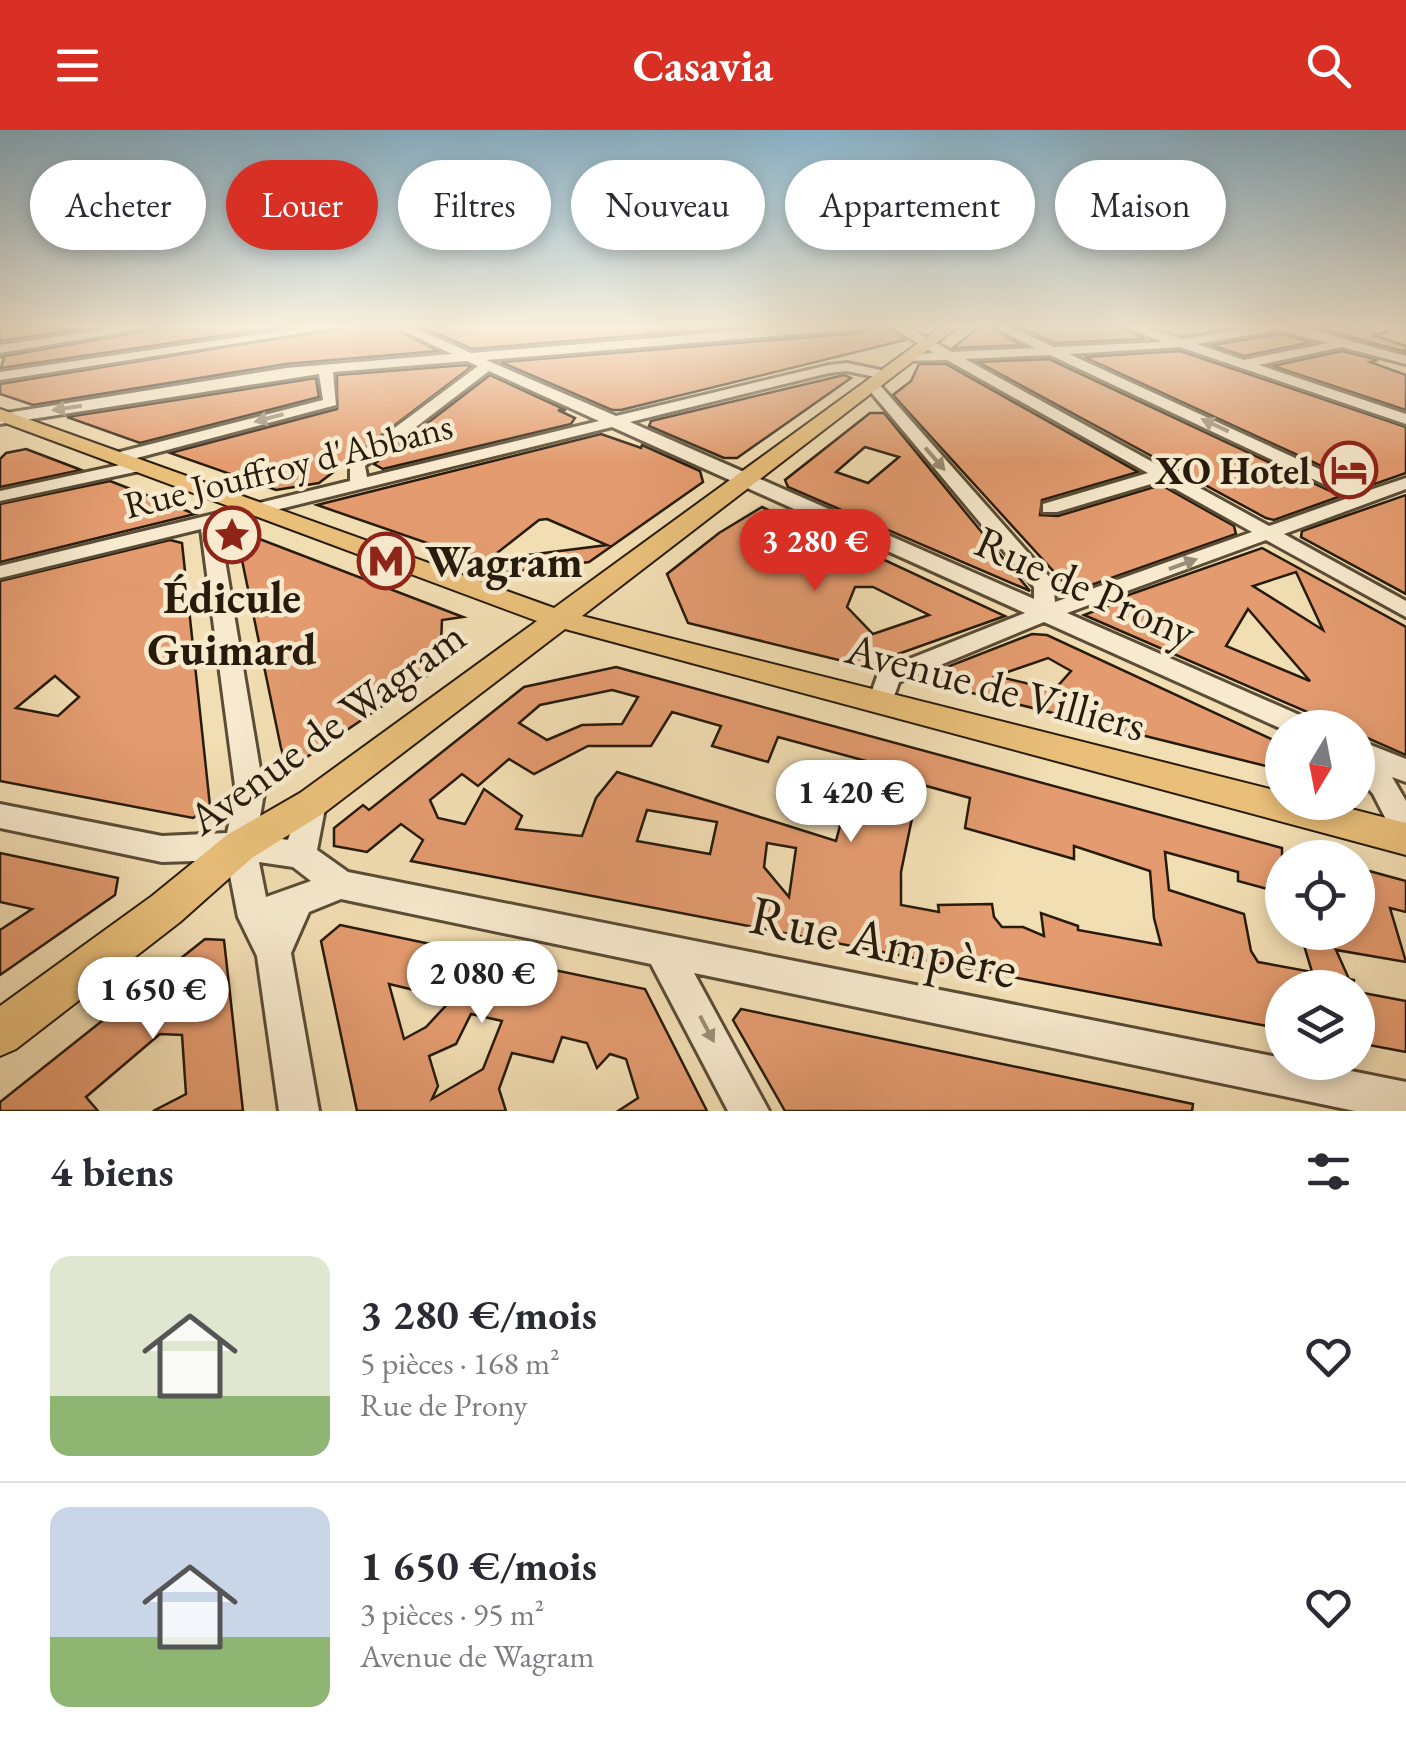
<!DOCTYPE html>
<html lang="fr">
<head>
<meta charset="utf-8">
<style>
  :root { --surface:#fff; --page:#f7f7f7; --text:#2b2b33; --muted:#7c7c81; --line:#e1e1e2; --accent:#d93025 }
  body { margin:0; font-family:"EB Garamond",serif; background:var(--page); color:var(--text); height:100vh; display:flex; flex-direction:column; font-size:38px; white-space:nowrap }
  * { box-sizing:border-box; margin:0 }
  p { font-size:32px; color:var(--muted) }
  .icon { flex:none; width:55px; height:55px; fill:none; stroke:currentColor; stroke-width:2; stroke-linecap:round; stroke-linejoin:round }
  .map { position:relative; height:981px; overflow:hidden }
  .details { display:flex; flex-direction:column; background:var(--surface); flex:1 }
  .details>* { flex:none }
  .guide { position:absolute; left:30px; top:30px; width:1348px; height:90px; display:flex; gap:20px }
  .needle { width:65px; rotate:190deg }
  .fabs { position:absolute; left:1265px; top:580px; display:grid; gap:20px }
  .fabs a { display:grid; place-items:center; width:110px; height:110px; border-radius:50%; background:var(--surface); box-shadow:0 5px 15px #0003; font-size:50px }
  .price { position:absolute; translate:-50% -85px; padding:0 22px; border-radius:35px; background:#fff; color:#222; font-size:32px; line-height:65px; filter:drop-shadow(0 2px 5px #0008) }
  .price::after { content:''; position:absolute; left:50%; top:60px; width:30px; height:22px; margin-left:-15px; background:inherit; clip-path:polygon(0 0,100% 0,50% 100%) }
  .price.active { background:var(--accent); color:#fff }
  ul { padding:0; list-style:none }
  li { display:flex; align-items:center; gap:30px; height:250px; padding:0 50px }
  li+li { border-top:2px solid var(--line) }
  li span { display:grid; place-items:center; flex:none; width:280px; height:200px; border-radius:20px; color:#555 }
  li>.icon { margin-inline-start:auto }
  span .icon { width:120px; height:120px; fill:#fffc; stroke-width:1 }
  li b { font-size:42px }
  h2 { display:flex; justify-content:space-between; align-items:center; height:120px; padding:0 50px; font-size:42px }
  .chip { padding:0 35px; border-radius:45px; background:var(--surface); box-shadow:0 5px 15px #0003; font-size:35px; line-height:90px }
  .chip.active { background:var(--accent); color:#fff }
  header { display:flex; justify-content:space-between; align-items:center; height:130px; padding:0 50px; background:var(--accent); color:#fff; font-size:45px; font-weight:700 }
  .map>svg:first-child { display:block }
</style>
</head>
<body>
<header><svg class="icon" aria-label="menu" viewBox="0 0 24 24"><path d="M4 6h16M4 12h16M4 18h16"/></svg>Casavia<svg class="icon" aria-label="search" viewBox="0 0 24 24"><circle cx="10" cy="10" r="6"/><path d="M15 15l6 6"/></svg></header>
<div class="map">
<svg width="1406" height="981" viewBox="0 0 1406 981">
  <rect width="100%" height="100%" fill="#f2deb3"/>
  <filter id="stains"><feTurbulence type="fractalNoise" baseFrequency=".002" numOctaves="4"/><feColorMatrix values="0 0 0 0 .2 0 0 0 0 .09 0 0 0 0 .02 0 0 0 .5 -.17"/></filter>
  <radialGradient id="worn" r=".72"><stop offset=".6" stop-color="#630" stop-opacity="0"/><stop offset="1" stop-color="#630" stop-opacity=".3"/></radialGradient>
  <g fill="#e39b6f" stroke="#271b0c" stroke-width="2.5" fill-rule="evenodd">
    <path d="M9 195 53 198 82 195 81 199 0 211V199Z"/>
    <path d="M177 195H294L1 238 4 228 0 227Z"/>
    <path d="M358 195H388L438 221 286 234 33 275 0 264V254Z"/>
    <path d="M418 195H764L472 219Z"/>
    <path d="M870 195H884L905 210 621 280H612L501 232 860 203Z"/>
    <path d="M981 195H986L1021 215 953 218Z"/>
    <path d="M1015 195H1116L1145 209 1055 213Z"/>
    <path d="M1307 195H1386L1387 203 1373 205 1406 216V222Z"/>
    <path d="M1280 204 1312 212 1244 226 1212 215Z"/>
    <path d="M1180 221 1406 297V343L1372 355 1327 335 1330 340 1084 227Z"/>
    <path d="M1342 221 1378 230 1370 232 1406 245V280L1273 236Z"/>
    <path d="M1049 229 1341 366 1274 390 1266 388 978 232Z"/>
    <path d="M919 234H946L1138 342 1042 370 1040 385 1058 386 1161 355 1234 396 1236 404 1080 459 1066 455 893 265 911 251Z"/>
    <path d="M466 235 471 237 319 353 276 360 170 323 337 279V245Z"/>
    <path d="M490 245 566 280H558L575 288 571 294 383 339 374 334Z"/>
    <path d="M844 245 851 248 737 328H724L649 296 651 291Z"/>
    <path d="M316 248 319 267 140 313 67 287Z"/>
    <path d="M870 283H884L1030 461 788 357 785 350ZM865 317 899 327 868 353 836 342Z"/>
    <path d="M601 304 641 318 642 315 700 341 703 352 589 432 511 442 317 375ZM547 389 607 415 488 430 539 390Z"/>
    <path d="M26 319 76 338 81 340 0 357V329L6 323Z"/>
    <path d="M110 351 195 384 0 432V374Z"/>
    <path d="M1406 365V464L1301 407 1302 401Z"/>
    <path d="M762 377 858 422 861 419 1005 486 870 534H855L688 493 667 444 719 403ZM855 457H873L929 485 873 504 847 477Z"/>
    <path d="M249 405 463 487 442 490 440 537 298 633 285 631 281 618 238 411Z"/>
    <path d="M170 410 182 413 210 676 193 688 0 651V451ZM55 546 79 567 58 586 16 578Z"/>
    <path d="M1262 418 1406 497V625L1358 604V598H1344L1084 485 1123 470 1117 469ZM1296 442 1323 500 1253 456ZM1248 479 1310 551 1226 516Z"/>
    <path d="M1032 504 1047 505 1282 614V640L932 553 929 544ZM1048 528 1071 541 1054 560 996 546Z"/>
    <path d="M616 537 1282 718V759L1270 755 1271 760 1238 751V742L1165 722 1169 760 1244 784 1251 821 1258 832 1312 842 1300 802H1358V738L1406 751V782L1390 778 1406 832 1336 820 1349 849 1354 850 1353 858H1282V899L411 731 423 710 401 694 367 722 334 716V698L363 675 369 680 524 557ZM612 560 638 567 622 594 582 595 547 610 519 593 540 575ZM672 582 721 596 712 616 768 632 778 607 870 632 868 637 903 647 896 680 864 671 865 666 849 662 836 711 617 642 596 668 582 706 516 699 522 686 484 659 465 694 438 688 430 670 462 644 478 656 509 629 534 644 588 616H651ZM919 654 970 668 965 698 1074 729V716L1150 741 1154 788 1161 815 1078 800V796L1041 783 1044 806 1023 797H1002L994 787 992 774 938 775 939 782 901 775V742ZM647 680 717 692 710 724 637 711ZM767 713 796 718 789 767 764 737Z"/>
    <path d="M0 723 118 748 115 765 0 845V800L32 779 0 772Z"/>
    <path d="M340 795 645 859 707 981H618L638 968 626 929 610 924 597 938 587 913 562 907 553 932 512 923 499 959 506 981H357L321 811ZM389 854 452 869 426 897 404 909ZM471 884 502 891 483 939 432 969 438 956 429 926 456 914Z"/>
    <path d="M205 809 224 810 243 981H153L186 964 182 905 160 904 86 967 98 981H0V972Z"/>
    <path d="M1358 862 1406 871V922L1358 913Z"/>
    <path d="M741 879 1193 974 1192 981H785L733 890Z"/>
  </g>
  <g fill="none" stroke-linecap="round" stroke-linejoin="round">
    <g stroke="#5a4c36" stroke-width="6">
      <g id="minor">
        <path d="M134 195H166L0 223V215Z"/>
        <path d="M321 195H354L0 250V242Z"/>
        <path d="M391 195H408L471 223 812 195H866L860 199 486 230 616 286 829 235 847 233 890 242 892 245 885 249 847 241 829 243 630 292 1034 469V457L865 255 877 252 1053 451 1055 472 1252 402 1161 351 1057 382H1043V374L1148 343 947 230 903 231V225L934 223 888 195H903L952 222 1035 218 990 195H1006L1054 217 1163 212 1120 195H1139L1182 209 1264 195H1292L1406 226V234L1342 217 1259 235 1406 284V294L1180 217 1069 224 1367 361 1406 348V359L1284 404 1406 471V487L1266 410 1067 483 1313 591 1317 598 1282 599 1044 492 899 552 890 578H872L868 572 879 541 1025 483 612 297 219 394 264 663 257 705 288 710 302 665 312 661 322 665 326 673 317 720 348 742 1282 928V932H1306L1406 952V981H1355L694 843 769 981H728L651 834 341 769 309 782 291 823 319 981H279L257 826 238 787 227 730 162 732 0 698V674L162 706 227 703 236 663 201 399 0 448V436L350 351V331L478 236 467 231 333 242 336 275 118 333 112 332V324L323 270 319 244 0 294V284L287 238 452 224ZM1280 200 1328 213 1244 230 1197 214ZM1050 225 1351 367 1269 396 965 229ZM489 241 599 291 367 347 365 336ZM259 732 293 737 311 751 266 767Z"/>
        <path d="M138 331 147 336 144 340 0 371V361Z"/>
        <path d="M1358 610 1406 629V652L1392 647 1406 671V711L1395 707 1373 664 1358 647Z"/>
      </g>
    </g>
    <g stroke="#271b0c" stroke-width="4">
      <path id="major" d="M943 195H960L582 486 1282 662V672H1324L1406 693V725L565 499 324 683 253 727 180 792 16 919 0 926V876L152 766 227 705 300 663 537 491 0 291V279L554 478Z"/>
    </g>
    <use href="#minor" fill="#f7eace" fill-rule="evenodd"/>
    <use href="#major" fill="#e9bf7a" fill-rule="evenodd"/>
  </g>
  <defs><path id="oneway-solid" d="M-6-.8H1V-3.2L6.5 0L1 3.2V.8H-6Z" transform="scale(2.5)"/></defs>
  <g fill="#998d77">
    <use href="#oneway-solid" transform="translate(67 278) rotate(171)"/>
    <use href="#oneway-solid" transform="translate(269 288) rotate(165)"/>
    <use href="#oneway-solid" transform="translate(1215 295) rotate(-155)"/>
    <use href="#oneway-solid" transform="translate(935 329) rotate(49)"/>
    <use href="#oneway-solid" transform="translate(1183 434) rotate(-20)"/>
    <use href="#oneway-solid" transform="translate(707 899) rotate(62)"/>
  </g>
  <linearGradient id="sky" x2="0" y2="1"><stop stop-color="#89b7d1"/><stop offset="0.59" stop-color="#f9f0dd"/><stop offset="1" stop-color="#f9f0dd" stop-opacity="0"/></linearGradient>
  <rect width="1406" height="333" fill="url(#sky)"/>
  <defs>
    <g id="hotel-ring" transform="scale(2.875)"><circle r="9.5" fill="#f7eace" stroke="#8f2418" stroke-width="1.5"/><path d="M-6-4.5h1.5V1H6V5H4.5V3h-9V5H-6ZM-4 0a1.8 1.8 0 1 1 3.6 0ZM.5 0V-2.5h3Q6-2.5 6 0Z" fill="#8f2418"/></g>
    <g id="sight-ring" transform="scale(2.875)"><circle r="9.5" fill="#f7eace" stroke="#8f2418" stroke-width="1.5"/><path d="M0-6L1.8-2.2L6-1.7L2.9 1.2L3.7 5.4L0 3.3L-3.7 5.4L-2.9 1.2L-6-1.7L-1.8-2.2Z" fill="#8f2418"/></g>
    <g id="metro-ring" transform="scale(2.875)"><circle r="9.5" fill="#f7eace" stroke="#8f2418" stroke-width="1.5"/><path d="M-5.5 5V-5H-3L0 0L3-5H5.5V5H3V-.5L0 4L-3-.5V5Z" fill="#8f2418"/></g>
  </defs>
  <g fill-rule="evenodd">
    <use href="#hotel-ring" x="1349" y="340"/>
    <use href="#sight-ring" x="232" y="405"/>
    <use href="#metro-ring" x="386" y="431"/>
  </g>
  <g text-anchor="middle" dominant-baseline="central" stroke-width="9" stroke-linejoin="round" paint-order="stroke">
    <g font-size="38" fill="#271b0c" stroke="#f7eace">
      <text transform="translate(288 335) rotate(-14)">Rue Jouffroy d'Abbans</text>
    </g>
    <g font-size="38" font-weight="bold" fill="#271b0c" stroke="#f7eace" text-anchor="end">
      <text x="1310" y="340">XO Hotel</text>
    </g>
    <g font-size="45" font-weight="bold" fill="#271b0c" stroke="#f7eace" text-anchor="start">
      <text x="425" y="431">Wagram</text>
      <text x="232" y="467" text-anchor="middle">Édicule<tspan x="232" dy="52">Guimard</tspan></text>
    </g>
    <g font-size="45" fill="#271b0c" stroke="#f7eace">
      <text transform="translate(1086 456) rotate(24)">Rue de Prony</text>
      <text transform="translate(996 556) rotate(15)">Avenue de Villiers</text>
      <text transform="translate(326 597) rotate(-36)">Avenue de Wagram</text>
    </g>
    <g font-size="55" fill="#271b0c" stroke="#f7eace">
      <text transform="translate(884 811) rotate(12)">Rue Ampère</text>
    </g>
  </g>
  <rect width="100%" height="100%" filter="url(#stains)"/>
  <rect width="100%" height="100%" fill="url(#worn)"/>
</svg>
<div class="fabs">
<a><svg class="needle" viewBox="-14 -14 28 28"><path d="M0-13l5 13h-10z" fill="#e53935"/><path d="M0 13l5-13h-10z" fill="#7c7c81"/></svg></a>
<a><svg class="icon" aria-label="locate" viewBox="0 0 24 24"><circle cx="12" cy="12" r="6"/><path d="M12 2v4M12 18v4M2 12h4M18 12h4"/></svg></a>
<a><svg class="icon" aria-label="layers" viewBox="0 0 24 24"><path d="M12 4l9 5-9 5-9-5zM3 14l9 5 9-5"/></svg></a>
</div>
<b class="price active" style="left:815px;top:464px">3 280 €</b>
<b class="price" style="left:851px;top:715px">1 420 €</b>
<b class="price" style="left:482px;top:896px">2 080 €</b>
<b class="price" style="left:153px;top:912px">1 650 €</b>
<div class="guide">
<a class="chip">Acheter</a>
<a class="chip active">Louer</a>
<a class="chip">Filtres</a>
<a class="chip">Nouveau</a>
<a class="chip">Appartement</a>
<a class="chip">Maison</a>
</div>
</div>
<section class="details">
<h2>4 biens<svg class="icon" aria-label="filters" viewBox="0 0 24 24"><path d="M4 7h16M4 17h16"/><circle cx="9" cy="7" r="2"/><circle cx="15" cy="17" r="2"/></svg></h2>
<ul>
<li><span style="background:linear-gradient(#dfe7d0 70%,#8fb573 0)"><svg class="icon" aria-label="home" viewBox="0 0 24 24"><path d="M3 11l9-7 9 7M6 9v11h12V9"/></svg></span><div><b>3 280 €/mois</b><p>5 pièces · 168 m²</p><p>Rue de Prony</p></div><svg class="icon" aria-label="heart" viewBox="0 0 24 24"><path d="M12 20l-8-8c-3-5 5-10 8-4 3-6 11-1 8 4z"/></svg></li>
<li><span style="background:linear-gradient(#c9d6e8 65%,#8fb573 0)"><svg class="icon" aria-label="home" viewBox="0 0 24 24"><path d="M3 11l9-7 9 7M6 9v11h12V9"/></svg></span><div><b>1 650 €/mois</b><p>3 pièces · 95 m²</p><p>Avenue de Wagram</p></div><svg class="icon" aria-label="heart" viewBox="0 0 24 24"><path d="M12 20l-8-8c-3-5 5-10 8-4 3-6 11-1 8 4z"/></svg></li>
</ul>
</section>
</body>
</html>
